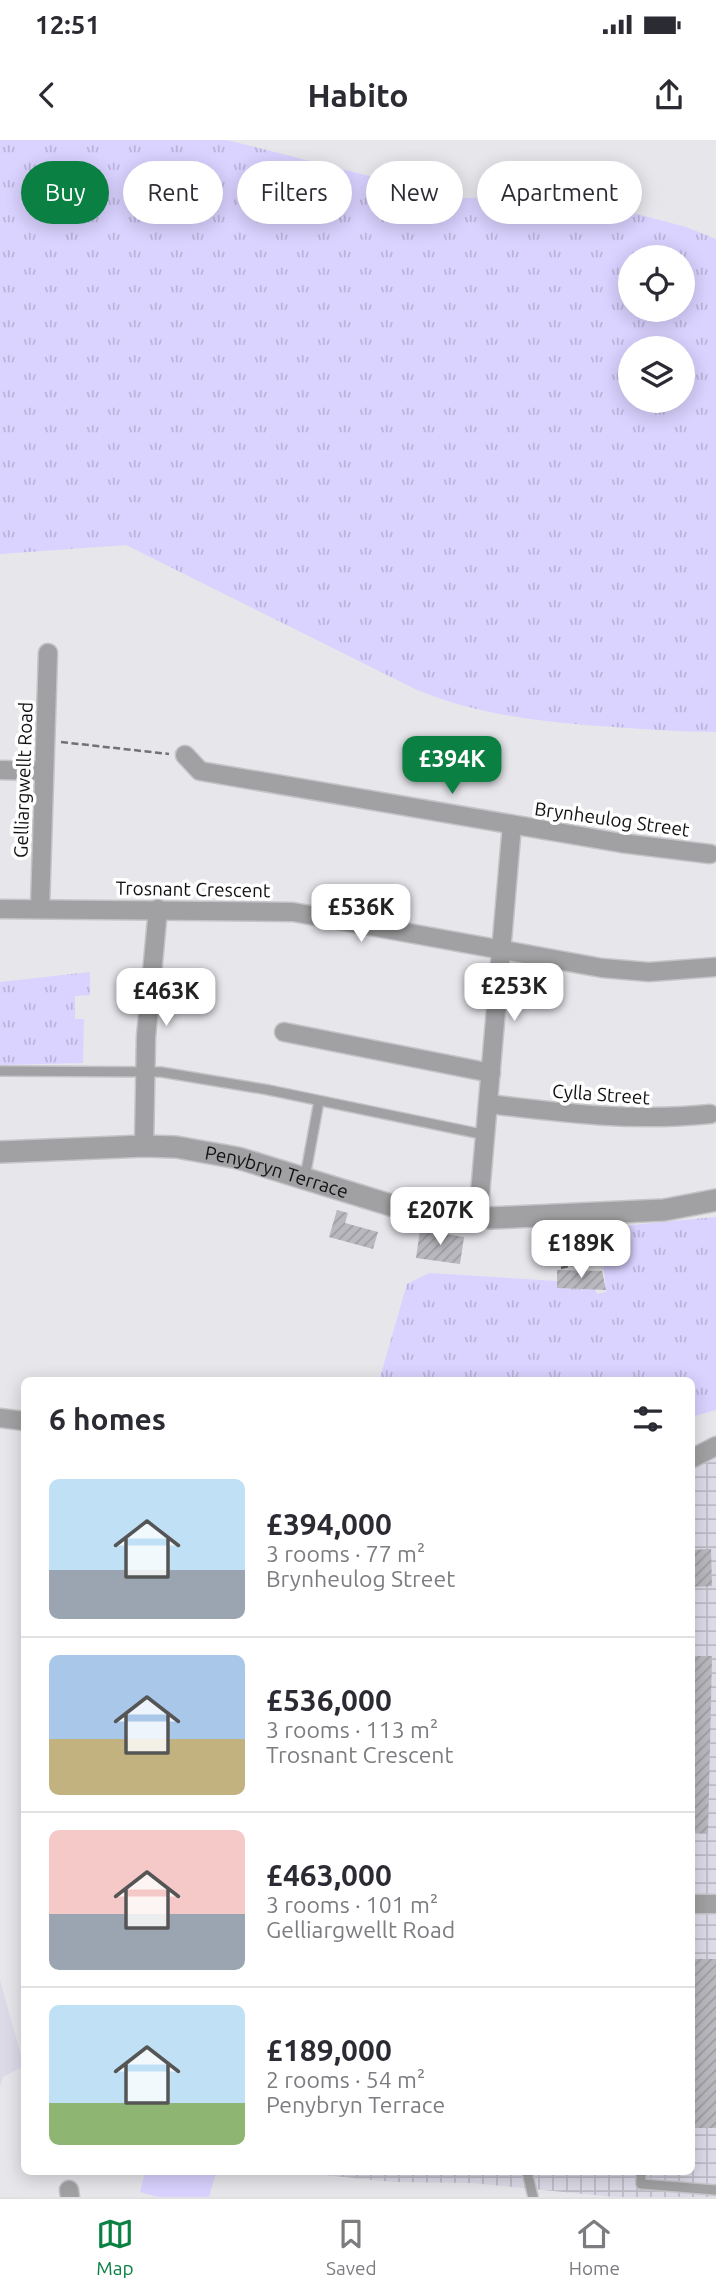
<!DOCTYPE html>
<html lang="en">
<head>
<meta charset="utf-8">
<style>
  :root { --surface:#fff; --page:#f2f2f3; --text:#2b2b33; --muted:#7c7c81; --line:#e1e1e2; --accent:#0b8043 }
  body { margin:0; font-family:Ubuntu,sans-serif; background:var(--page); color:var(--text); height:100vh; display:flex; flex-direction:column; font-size:26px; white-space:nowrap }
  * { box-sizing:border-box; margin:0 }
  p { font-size:23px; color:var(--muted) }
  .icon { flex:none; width:38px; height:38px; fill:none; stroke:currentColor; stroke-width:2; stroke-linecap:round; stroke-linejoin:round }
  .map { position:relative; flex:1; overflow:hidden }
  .details { position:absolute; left:21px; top:1237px; width:674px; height:798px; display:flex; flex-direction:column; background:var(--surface); border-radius:10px; box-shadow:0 4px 18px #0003 }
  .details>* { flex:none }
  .hud { position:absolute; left:21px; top:21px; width:676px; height:63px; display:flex; gap:14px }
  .fabs { position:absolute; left:618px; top:105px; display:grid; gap:14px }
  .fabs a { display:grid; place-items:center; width:77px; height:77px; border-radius:50%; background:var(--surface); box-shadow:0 4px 18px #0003; font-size:35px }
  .price { position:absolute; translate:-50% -60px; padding:0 16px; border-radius:14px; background:#fff; color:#222; font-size:23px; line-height:46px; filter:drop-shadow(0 2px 4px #0008) }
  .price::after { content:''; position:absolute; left:50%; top:42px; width:21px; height:16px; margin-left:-10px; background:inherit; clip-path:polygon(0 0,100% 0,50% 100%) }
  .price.selected { background:var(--accent); color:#fff }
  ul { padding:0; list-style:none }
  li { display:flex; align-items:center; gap:21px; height:175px; padding:0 28px }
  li+li { border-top:2px solid var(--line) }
  li span { display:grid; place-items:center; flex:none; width:196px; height:140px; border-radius:10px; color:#555 }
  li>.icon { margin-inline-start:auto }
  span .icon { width:84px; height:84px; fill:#fffc; stroke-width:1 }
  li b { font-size:30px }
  h2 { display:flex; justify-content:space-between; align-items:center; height:84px; padding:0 28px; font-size:30px }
  .chip { padding:0 24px; border-radius:32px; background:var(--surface); box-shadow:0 4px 18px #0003; font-size:24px; line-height:63px }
  .chip.selected { background:var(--accent); color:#fff }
  .status { display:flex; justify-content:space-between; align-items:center; height:49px; padding:0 35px; background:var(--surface); direction:ltr }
  .status svg { height:19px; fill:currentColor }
  header { display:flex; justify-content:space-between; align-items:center; height:91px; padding:0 28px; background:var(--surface); font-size:32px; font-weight:600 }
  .dock { display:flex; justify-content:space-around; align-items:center; height:98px; border-top:2px solid var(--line); background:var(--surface); font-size:19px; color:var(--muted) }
  .dock a { display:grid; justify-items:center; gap:4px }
  .dock .selected { color:var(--accent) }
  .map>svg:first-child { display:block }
</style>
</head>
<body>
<div class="status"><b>12:51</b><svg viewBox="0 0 49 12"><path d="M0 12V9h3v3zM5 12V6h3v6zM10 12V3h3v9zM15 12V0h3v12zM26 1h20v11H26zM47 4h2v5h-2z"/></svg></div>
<header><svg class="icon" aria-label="back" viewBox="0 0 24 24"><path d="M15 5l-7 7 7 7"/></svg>Habito<svg class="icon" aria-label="share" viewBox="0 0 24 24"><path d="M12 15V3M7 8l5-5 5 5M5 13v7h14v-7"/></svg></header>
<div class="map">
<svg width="716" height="2057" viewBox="0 0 716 2057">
  <defs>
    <pattern id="industrial-grid" width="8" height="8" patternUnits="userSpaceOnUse" patternTransform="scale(1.75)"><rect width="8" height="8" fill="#dcdae7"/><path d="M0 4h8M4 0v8" fill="none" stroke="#bcbac5"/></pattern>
    <pattern id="grass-tufts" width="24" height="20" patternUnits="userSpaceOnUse" patternTransform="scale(1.75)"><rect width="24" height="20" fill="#dad2ff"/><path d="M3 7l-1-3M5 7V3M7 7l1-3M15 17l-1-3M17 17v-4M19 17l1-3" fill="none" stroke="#bab3da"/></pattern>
    <pattern id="building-hatch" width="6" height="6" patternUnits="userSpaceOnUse" patternTransform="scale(1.75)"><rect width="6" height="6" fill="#b9b8be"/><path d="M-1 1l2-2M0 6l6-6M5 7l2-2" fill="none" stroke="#9e9da2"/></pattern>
  </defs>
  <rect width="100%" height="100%" fill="#e6e6eb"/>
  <path fill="#dcdae7" d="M0 1840 24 1926 3 1937 0 1946Z"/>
  <path fill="url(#industrial-grid)" d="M716 1300V2057H614L472 2043 393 2042 295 2032H691V1307Z"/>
  <g fill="url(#grass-tufts)" fill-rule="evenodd">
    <path d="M0 0H227L456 58 572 57 686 87 716 99V592C682 592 647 589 613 587 544 582 481 576 417 550L126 405 0 414ZM630 117H682V170H630ZM630 208H682V261H630Z"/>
    <path d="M90 832V855L75 856V879H84L83 923 0 925V842Z"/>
    <path d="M716 1077V1270L691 1277V1241H379L407 1144 429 1133 557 1141V1148L595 1149 597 1154 606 1152 600 1088Z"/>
  </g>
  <path fill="#dad2ff" d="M145 2032H216L209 2057H158L140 2052Z"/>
  <g fill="url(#building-hatch)">
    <path d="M337 1070 348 1073 345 1083 378 1092 373 1109 329 1097Z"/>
    <path d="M420 1090 464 1097 460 1124 416 1118Z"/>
    <path d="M557 1130 602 1131 606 1150 557 1148Z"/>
    <path d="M711 1409 712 1446 691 1447V1410Z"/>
    <path d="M691 1516H712L708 1694 691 1693Z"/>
    <rect x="691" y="1819" width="25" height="169"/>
  </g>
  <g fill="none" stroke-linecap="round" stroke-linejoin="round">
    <g stroke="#c4c4c8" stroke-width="12">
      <g id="service">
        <path d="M0 931 161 932 269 950 486 995"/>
        <path d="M305 1037 319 961"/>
        <path d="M527 2032 533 2057"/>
        <path d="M641 2032V2044L716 2050"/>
      </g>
    </g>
    <g stroke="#c4c4c8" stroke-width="21">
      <g id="minor">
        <path d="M185 615 200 631 621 703 710 714"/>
        <path d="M0 630 43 631"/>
        <path d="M40 768 48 513"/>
        <path d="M0 769 293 772 602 828 649 832 716 827"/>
        <path d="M284 892 491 933"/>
        <path d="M489 964C563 973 635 982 710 974"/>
        <path d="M144 1006 146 897 158 769"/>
        <path d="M478 1077 512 685"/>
        <path d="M0 1278 24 1281"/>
        <path d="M691 1319 716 1306"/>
        <path d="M691 1764H716"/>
        <path d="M69 2050 70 2057"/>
      </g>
    </g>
    <g stroke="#c4c4c8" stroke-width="24">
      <g id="tertiary">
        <path id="s1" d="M0 1012 144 1006 176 1007 238 1018 397 1067 491 1078 664 1070 716 1060"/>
      </g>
    </g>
    <g stroke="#727175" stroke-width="2.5" stroke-dasharray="7 3.5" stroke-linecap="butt">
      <path d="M61 602 169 614"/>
      <path d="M561 1128 588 1121V1115L556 1108V1097L572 1093"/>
    </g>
    <use href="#service" stroke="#a1a1a3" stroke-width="9"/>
    <use href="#minor" stroke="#a1a1a3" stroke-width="18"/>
    <use href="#tertiary" stroke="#a1a1a3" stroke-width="21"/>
  </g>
  <g text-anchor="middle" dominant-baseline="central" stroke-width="7" stroke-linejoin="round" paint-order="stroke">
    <g font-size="19" fill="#121113" stroke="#fff">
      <text transform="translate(23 640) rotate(-88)">Gelliargwellt Road</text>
      <text transform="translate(612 679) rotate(8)">Brynheulog Street</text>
      <text transform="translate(193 749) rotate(1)">Trosnant Crescent</text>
      <text transform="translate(601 954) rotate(4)">Cylla Street</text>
      <text stroke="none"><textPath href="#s1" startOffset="280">Penybryn Terrace</textPath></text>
    </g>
  </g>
</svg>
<div class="fabs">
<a><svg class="icon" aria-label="locate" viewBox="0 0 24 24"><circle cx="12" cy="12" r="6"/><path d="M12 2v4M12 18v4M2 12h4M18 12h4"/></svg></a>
<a><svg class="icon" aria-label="layers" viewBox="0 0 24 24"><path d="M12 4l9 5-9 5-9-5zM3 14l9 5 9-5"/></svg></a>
</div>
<b class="price selected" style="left:452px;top:656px">£394K</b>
<b class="price" style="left:361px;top:804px">£536K</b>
<b class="price" style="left:514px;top:883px">£253K</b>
<b class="price" style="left:166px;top:888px">£463K</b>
<b class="price" style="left:440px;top:1107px">£207K</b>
<b class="price" style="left:581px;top:1140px">£189K</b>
<div class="hud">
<a class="chip selected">Buy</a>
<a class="chip">Rent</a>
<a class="chip">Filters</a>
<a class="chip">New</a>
<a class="chip">Apartment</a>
</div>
<section class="details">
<h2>6 homes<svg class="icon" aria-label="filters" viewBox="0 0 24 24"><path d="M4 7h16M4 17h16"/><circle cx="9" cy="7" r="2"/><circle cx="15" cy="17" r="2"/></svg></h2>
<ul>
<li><span style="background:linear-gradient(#bfe0f5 65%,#9aa5b1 0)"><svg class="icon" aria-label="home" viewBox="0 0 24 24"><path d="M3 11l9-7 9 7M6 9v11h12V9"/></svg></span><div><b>£394,000</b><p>3 rooms · 77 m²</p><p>Brynheulog Street</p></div></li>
<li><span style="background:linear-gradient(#a9c7e8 60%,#c2b280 0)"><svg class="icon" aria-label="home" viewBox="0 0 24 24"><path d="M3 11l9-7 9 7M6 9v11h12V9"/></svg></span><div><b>£536,000</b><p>3 rooms · 113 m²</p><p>Trosnant Crescent</p></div></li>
<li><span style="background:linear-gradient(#f6c9c9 60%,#9aa5b1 0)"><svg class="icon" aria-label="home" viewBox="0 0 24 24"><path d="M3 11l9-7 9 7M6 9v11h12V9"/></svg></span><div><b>£463,000</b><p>3 rooms · 101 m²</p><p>Gelliargwellt Road</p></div></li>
<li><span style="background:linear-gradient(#bfe0f5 70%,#8fb573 0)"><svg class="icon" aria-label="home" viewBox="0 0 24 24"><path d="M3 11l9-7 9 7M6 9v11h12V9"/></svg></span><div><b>£189,000</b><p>2 rooms · 54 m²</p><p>Penybryn Terrace</p></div></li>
</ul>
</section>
</div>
<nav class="dock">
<a class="selected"><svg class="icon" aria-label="map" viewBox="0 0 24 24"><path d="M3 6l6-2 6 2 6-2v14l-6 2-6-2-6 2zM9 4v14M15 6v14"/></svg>Map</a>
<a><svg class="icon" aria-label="saved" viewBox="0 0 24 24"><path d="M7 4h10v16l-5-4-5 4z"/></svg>Saved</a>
<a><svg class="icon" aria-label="home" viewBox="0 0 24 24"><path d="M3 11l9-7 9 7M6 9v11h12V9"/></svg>Home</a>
</nav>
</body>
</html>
